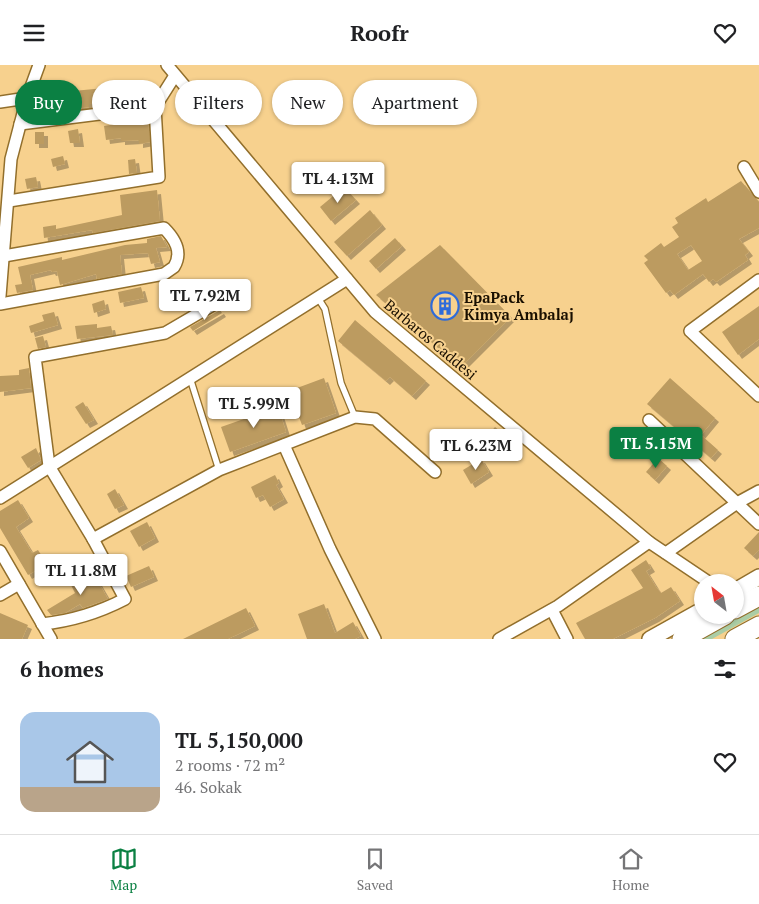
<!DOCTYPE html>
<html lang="en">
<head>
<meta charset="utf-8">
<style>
  :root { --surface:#fff; --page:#f6f6f6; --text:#202124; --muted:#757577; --line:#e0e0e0; --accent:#0b8043 }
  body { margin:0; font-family:"PT Serif",serif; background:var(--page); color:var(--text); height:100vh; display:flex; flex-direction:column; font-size:19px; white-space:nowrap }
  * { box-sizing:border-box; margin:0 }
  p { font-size:16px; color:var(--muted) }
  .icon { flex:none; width:28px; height:28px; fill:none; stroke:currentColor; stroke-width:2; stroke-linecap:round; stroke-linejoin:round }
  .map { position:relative; height:574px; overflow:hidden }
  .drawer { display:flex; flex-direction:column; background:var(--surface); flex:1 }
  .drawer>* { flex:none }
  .guide { position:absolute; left:15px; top:15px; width:500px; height:45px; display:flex; gap:10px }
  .needle { width:32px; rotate:329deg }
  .fabs { position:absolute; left:694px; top:509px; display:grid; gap:10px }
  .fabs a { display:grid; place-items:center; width:50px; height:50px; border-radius:50%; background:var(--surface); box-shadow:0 1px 4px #0004; font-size:25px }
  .price { position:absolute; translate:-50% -42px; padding:0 11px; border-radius:5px; background:#fff; color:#222; font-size:16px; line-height:32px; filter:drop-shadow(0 1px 2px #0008) }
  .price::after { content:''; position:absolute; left:50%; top:30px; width:15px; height:11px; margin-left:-8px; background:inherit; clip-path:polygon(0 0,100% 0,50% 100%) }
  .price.current { background:var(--accent); color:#fff }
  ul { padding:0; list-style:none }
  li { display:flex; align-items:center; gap:15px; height:125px; padding:0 20px }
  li+li { border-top:1px solid var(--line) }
  li span { display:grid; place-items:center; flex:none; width:140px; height:100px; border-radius:15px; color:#555 }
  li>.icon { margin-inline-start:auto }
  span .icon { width:60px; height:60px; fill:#fffc; stroke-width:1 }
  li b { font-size:21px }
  h2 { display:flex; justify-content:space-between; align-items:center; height:60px; padding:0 20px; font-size:21px }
  .chip { padding:0 18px; border-radius:22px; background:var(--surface); box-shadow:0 1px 4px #0004; font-size:18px; line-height:45px }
  .chip.current { background:var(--accent); color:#fff }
  header { display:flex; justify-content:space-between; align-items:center; height:65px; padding:0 20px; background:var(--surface); font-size:22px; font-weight:600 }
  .tab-bar { display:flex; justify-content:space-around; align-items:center; height:70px; border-top:1px solid var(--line); background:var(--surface); font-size:14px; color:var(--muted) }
  .tab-bar a { display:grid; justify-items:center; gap:2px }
  .tab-bar .current { color:var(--accent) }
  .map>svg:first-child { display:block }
</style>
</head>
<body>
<header><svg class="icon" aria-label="menu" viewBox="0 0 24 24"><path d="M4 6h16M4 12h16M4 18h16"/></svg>Roofr<svg class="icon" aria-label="heart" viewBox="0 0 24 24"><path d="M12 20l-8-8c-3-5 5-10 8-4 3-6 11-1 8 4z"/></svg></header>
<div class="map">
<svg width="759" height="574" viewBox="0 0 759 574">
  <defs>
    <filter id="shadow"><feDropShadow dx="4" dy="4" stdDeviation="0" flood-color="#0004"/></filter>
  </defs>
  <rect width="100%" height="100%" fill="#f7d18e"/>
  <path fill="#abcda5" d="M759 540V548L712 574H698Z"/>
  <g fill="#bc9b61" fill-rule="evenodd" filter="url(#shadow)">
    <path d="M60 20 61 24 73 22V26L105 23 104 21 113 20 116 37 89 39V42L40 49 39 38H42V31H46L45 21Z"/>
    <path d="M151 22V34L139 36 137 24Z"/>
    <path d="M148 54 150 77 139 79V75L121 76V73L106 75 104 61Z"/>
    <path d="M78 64 80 78H70L68 66Z"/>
    <rect x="35" y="67" width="9" height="12"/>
    <path d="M63 91 65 99 53 102 51 94Z"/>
    <path d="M135 94 137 108 129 109 128 95Z"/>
    <path d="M36 112 38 122 27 124 25 114Z"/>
    <path d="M741 116 759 137V163L739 174 749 187 745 190 748 195 716 217 713 214 709 217 703 209 674 230 670 225 666 228 644 198 648 195 644 191 661 178 664 182 679 172 672 162 678 158 675 153 706 133 708 137ZM691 180 702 196 688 205 677 189Z"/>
    <path d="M344 122 356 135 331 156 320 142Z"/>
    <path d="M157 125 160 156 93 168 92 165 44 173 43 162 56 160V164L122 150 120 130Z"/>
    <path d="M370 145 382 160 347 191 334 177Z"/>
    <path d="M161 171 167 182 156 183 160 197 151 199 148 188 120 190 122 209 97 214 96 209 60 220 57 206 52 207 51 205 30 210 33 225 17 228 15 220 22 219 18 202 62 192V195L125 180 147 178V174Z"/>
    <path d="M395 173 402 181 376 204 369 196Z"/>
    <path d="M440 180 511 252 461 302 376 230Z"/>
    <path d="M141 222 144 233 120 238 118 227Z"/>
    <path d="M104 235 106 244 94 248 92 239Z"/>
    <path d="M759 241V274L738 290 722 267Z"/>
    <path d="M220 245 222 248 193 266 190 262Z"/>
    <path d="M54 247 58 260 31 268 29 261 44 256 42 250Z"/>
    <path d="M355 255 426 316 412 331 390 312 386 316 338 276Z"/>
    <path d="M97 259V263L111 261 113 270 77 274 75 261Z"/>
    <path d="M43 271 46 282 38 284 35 273Z"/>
    <path d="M29 303 31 323 0 327V311L19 310V305Z"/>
    <path d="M324 313 336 348 302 360 289 326Z"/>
    <path d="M670 313 715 353 701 370 718 385 711 393 647 339Z"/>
    <path d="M83 337 94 355 86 359 75 342Z"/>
    <path d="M278 342 286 367 230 387 221 362Z"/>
    <path d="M495 362 501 367 495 373 490 368Z"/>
    <path d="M36 383 41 395 28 403 21 392Z"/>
    <path d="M658 393 667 401 655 415 646 407Z"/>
    <path d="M481 394 489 407 471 419 463 405Z"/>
    <path d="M275 410 279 418 276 420 284 434 270 442 263 430 256 433 251 422Z"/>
    <path d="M115 424 124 440 115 444 107 429Z"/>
    <path d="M18 435 29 453 16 462 32 488 38 485 47 499 28 510 0 463V446Z"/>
    <path d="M147 457 155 473 139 482 130 466Z"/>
    <path d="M759 467V485L753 491 744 483Z"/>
    <path d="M646 495 651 503 646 506 656 522 661 528 671 522 680 536 655 553 613 574H585L576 558 643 523 631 505Z"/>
    <path d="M149 501 154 512 131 522 126 511Z"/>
    <path d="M93 508 108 534 83 543 80 539 65 548 51 550 47 545 75 528 71 520Z"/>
    <path d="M324 539 335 568 353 557 361 571 355 574H307L298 549Z"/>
    <path d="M246 543 255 561 228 574H183Z"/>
    <path d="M0 548 28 560 22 574H0Z"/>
  </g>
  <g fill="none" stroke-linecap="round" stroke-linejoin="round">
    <g stroke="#926f2c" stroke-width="8">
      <g id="service">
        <path d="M318 233 325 244 341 318 355 352"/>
        <path d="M190 313 219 405"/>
      </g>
    </g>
    <g stroke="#926f2c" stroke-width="14">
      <g id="minor">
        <path d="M167 0 375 247 649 477 710 518"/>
        <path d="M0 37 27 33"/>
        <path d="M20 59 155 42"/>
        <path d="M744 102 759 127"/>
        <path d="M9 136 159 112 155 42 174 12"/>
        <path d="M759 215 690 266 759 331"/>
        <path d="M0 231 11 94 27 33 39 0"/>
        <path d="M0 239 164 209 174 202C183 187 175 174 164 163L4 191"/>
        <path d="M649 355 759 459"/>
        <path d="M284 380 330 484 375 574"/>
        <path d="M0 433 347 214"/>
        <path d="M93 474 219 405 355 352 375 354 435 407"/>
        <path d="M0 486 51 574"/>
        <path d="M666 488 737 438 759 426"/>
        <path d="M0 530 19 519"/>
        <path d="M552 545 567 574"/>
        <path d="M42 559C72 556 98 548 125 534L93 474 49 401 35 292 165 268 218 237"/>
        <path d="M499 574 558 541 649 477"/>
      </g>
    </g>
    <g stroke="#926f2c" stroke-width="18">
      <g id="secondary">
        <path d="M735 526 759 512"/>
        <path d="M650 574 702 545"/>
      </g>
    </g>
    <g stroke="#926f2c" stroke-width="21">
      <g id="trunk">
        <path d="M735 544 759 531"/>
        <path d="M682 574 725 550"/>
        <path d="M735 574 759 561"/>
      </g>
    </g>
    <use href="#service" stroke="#fff" stroke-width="5.5"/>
    <use href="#minor" stroke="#fff" stroke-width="11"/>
    <use href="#secondary" stroke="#fff" stroke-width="15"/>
    <use href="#trunk" stroke="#fff" stroke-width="19"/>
  </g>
  <defs>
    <g id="building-ring" transform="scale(1.4375)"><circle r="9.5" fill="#f7d18e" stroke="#2e6bd9" stroke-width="1.5"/><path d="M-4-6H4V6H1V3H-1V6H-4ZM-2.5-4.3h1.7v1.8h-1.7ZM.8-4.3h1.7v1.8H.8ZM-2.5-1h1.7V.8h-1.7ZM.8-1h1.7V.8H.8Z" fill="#2e6bd9"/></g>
  </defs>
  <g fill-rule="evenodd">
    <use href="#building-ring" x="445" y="241"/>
  </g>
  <g text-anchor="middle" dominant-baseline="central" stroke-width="4" stroke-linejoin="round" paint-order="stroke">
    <g font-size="15" font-weight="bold" fill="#190f00" stroke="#f7d18e" text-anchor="start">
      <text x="464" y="232">EpaPack<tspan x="464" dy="17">Kimya Ambalaj</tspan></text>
    </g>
    <g font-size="15" fill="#190f00" stroke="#f7d18e">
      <text transform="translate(431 274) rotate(40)">Barbaros Caddesi</text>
    </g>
  </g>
</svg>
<div class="fabs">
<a><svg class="needle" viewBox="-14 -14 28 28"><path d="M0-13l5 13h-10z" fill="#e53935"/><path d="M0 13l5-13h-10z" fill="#757577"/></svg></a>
</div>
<b class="price" style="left:338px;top:139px">TL 4.13M</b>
<b class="price" style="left:205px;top:256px">TL 7.92M</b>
<b class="price" style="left:254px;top:364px">TL 5.99M</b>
<b class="price current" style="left:656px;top:404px">TL 5.15M</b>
<b class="price" style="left:476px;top:406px">TL 6.23M</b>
<b class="price" style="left:81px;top:531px">TL 11.8M</b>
<div class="guide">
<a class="chip current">Buy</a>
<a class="chip">Rent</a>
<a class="chip">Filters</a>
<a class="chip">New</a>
<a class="chip">Apartment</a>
</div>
</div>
<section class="drawer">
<h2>6 homes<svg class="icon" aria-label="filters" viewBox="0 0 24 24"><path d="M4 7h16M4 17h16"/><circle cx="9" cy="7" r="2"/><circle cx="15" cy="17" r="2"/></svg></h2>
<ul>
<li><span style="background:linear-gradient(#a9c7e8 75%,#b9a48a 0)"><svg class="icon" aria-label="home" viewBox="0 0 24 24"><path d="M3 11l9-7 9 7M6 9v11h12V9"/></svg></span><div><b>TL 5,150,000</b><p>2 rooms · 72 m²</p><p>46. Sokak</p></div><svg class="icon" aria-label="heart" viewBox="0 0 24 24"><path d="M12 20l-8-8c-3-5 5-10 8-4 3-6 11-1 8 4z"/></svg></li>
</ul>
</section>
<nav class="tab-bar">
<a class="current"><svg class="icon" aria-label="map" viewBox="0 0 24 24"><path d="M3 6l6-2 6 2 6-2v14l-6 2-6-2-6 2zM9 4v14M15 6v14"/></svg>Map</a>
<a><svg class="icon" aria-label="saved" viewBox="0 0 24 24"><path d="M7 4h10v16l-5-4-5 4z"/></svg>Saved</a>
<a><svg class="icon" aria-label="home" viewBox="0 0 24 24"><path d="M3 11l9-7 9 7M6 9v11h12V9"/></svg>Home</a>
</nav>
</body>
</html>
